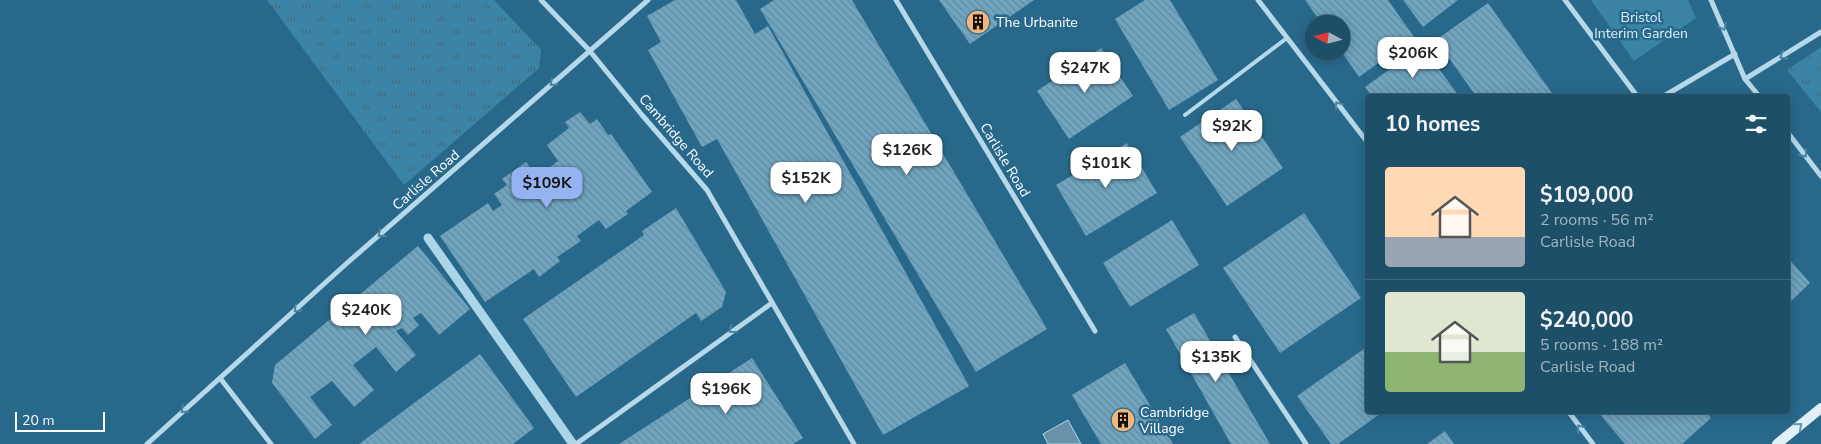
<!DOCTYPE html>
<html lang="en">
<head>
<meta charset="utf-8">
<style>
  :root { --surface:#1e4f68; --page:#2b5971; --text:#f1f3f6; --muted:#a1b5c0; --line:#3c667c; --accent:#95b2f1 }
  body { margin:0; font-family:"Nunito Sans",sans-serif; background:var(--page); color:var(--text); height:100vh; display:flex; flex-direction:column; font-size:19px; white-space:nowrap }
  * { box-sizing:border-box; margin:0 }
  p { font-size:16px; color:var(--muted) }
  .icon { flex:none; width:28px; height:28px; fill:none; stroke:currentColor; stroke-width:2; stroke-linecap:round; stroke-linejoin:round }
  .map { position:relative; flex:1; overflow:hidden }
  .panel { position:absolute; left:1365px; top:94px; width:425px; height:320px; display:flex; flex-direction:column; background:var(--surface); border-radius:5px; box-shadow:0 2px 12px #0003,0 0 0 1px var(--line) }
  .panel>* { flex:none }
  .needle { width:32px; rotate:277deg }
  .buttons { position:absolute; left:1305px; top:15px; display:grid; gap:10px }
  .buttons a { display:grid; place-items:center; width:45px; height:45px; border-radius:50%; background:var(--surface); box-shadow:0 2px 12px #0003,0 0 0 1px var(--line); font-size:25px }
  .scale { position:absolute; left:15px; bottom:12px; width:90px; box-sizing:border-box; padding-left:5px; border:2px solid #fff; border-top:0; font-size:14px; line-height:18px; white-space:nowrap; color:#fff; -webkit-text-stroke:4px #28698b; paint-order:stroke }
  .price { position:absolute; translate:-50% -42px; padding:0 11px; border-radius:10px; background:#fff; color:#222; font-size:16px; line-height:32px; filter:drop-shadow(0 1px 2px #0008) }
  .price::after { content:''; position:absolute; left:50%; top:30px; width:15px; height:11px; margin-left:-8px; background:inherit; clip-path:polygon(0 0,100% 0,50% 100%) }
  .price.on { background:var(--accent); color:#111 }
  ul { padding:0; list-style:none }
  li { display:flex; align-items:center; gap:15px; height:125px; padding:0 20px }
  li+li { border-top:1px solid var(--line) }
  li span { display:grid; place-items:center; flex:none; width:140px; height:100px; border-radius:5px; color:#555 }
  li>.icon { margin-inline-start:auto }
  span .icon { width:60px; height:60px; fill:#fffc; stroke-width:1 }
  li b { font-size:21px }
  h2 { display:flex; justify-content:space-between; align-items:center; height:60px; padding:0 20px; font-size:21px }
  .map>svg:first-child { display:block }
</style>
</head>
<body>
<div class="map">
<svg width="1821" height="444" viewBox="0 0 1821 444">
  <defs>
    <pattern id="grass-tufts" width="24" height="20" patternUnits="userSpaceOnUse" patternTransform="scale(1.25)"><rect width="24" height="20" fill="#3c84a7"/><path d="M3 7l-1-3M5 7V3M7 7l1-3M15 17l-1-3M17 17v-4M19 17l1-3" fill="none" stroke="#436b7e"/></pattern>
    <pattern id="building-back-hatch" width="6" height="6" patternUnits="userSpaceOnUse" patternTransform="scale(1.25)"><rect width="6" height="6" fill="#70a5c0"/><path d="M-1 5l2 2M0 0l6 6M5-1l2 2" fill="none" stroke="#658a9d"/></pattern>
  </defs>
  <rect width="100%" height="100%" fill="#28698b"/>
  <g fill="url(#grass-tufts)">
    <path d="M267 0H494L541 50 539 68 404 185Z"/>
    <path d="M1821 47V112L1787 70Z"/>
  </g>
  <path fill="#3c84a7" d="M1591 0H1688L1696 18 1634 61Z"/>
  <path fill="#6892a9" stroke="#abd6ea" d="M1068 420 1081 444H1048L1043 434Z"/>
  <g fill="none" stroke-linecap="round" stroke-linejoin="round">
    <path stroke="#abd6ea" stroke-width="9" d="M428 238 573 444"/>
  </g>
  <g fill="url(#building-back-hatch)">
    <path d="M675 0H736L755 34 768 26 969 386 883 435 717 139 702 147 648 50 661 42 647 16Z"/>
    <path d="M774 0H852L1047 329 976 372 760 9Z"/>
    <path d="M939 0H1034L970 44Z"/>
    <path d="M1145 0H1170L1218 80 1169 110 1115 19Z"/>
    <path d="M1305 0H1388L1414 37 1359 77 1341 51V24H1322Z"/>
    <path d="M1403 0H1458L1423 27Z"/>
    <path d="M1488 3 1554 96H1476L1436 40Z"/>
    <path d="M1422 46 1459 96H1372L1365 87Z"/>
    <path d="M1101 48 1133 96 1069 139 1037 91Z"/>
    <path d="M1236 99 1283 168 1227 206 1180 137Z"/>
    <path d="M580 112 590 124 597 119 608 135 611 134 652 192 626 211 628 214 606 229 599 220 577 236 581 241 557 257 560 261 539 277 534 269 485 302 440 236 488 203 493 211 502 205 494 194 507 185 502 179 526 162 537 177 558 161 547 145 569 128 565 122Z"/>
    <path d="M1127 143 1157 193 1086 236 1056 185Z"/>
    <path d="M676 208 726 292 722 307 701 321 696 313 576 397 523 319 644 235 642 231Z"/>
    <path d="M1304 213 1361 298 1280 353 1223 268Z"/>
    <path d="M1172 220 1199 265 1130 307 1103 263Z"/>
    <path d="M418 246 470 309 439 335 421 313 413 318 419 325 408 335 402 328 396 331 416 355 396 372 376 347 353 365 374 390 354 407 332 381 310 397 332 425 315 439 272 383 275 365Z"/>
    <path d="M1788 258 1810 283 1788 304Z"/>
    <path d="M1194 313 1270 444H1231L1166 329Z"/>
    <path d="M1368 346V411H1384L1338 444H1331L1297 396Z"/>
    <path d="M480 354 534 428 513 444H359Z"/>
    <path d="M752 358 803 438 793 444H619Z"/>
    <path d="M1125 363 1173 444H1101L1072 395Z"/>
    <path d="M1597 411H1705L1711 418 1682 444H1625Z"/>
    <path d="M1445 431 1454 444H1427Z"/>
  </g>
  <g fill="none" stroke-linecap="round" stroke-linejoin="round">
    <path stroke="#b6d9ea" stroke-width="4" d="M1185 115 1287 38"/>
    <g stroke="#b6d9ea" stroke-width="5">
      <path d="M541 0 589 50 642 115 707 190 854 444"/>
      <path d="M896 0 1095 331"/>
      <path d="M1258 0 1368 143"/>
      <path d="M1565 0 1637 96"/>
      <path d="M1711 0 1745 79 1759 96"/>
      <path d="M1745 79 1821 32"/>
      <path d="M1664 96 1735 54"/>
      <path d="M1788 133 1821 176"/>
      <path d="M1235 337 1306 444"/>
      <path d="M220 378 271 444"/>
      <path d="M1568 411 1593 444"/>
      <path d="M147 444 346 264 648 0"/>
      <path d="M576 444 772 303"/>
    </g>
    <path stroke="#e0f0f8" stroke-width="10" d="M1777 444 1821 408"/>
  </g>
  <defs><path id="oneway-chevron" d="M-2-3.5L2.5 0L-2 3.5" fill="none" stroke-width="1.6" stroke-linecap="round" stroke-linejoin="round" transform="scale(1.25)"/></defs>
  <g stroke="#4c85a3">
    <use href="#oneway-chevron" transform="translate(1723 27) rotate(67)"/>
    <use href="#oneway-chevron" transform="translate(1783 56) rotate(148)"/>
    <use href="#oneway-chevron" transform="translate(553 83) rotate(138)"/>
    <use href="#oneway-chevron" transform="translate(1338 105) rotate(-127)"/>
    <use href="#oneway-chevron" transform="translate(1804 154) rotate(52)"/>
    <use href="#oneway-chevron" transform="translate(381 234) rotate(139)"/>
    <use href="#oneway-chevron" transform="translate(297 309) rotate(137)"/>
    <use href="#oneway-chevron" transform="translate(732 330) rotate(144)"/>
    <use href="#oneway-chevron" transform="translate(184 410) rotate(138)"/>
    <use href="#oneway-chevron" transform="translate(1580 428) rotate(-127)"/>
  </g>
  <use stroke="#6898b1" href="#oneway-chevron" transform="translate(1799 426) rotate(-39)"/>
  <defs>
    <g id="building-disc" transform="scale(1.25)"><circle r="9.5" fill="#f2b67c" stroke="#28698b"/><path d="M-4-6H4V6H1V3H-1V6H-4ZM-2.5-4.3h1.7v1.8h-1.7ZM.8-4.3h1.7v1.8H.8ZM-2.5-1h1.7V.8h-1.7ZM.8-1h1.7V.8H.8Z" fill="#111"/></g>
  </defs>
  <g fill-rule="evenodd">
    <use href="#building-disc" x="978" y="22"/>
    <use href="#building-disc" x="1123" y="420"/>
  </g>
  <g text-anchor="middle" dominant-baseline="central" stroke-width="5" stroke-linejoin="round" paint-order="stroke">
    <g font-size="14" fill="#daeef7" stroke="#28698b">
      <text x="1641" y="17">Bristol<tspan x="1641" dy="16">Interim Garden</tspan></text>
    </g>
    <g font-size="14" fill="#fff" stroke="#28698b" text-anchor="start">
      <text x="996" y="22">The Urbanite</text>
      <text x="1140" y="412">Cambridge<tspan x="1140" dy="16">Village</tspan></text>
    </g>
    <g font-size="14" fill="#fff" stroke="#28698b">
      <text transform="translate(676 136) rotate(49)">Cambridge Road</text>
      <text transform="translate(1005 160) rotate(59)">Carlisle Road</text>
      <text transform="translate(426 180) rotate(-41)">Carlisle Road</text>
    </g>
  </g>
</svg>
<div class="buttons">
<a><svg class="needle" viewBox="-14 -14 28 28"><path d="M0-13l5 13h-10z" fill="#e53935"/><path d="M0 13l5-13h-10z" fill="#a1b5c0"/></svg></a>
</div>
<div class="scale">20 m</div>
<b class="price" style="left:1413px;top:79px">$206K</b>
<b class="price" style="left:1085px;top:94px">$247K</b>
<b class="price" style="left:1232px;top:152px">$92K</b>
<b class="price" style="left:907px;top:176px">$126K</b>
<b class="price" style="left:1106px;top:189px">$101K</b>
<b class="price" style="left:806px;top:204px">$152K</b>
<b class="price on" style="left:547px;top:209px">$109K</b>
<b class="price" style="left:366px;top:336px">$240K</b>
<b class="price" style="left:1216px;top:383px">$135K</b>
<b class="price" style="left:726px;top:415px">$196K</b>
<section class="panel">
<h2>10 homes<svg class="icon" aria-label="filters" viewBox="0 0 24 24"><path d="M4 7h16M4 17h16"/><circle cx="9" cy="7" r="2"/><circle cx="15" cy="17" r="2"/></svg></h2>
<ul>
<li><span style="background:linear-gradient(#ffd9b3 70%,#9aa5b1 0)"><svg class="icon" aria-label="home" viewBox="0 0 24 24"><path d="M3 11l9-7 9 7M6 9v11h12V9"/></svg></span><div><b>$109,000</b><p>2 rooms · 56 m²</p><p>Carlisle Road</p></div></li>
<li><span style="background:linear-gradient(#dfe7d0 60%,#8fb573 0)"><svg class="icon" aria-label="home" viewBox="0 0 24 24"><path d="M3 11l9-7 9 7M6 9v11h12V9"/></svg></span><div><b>$240,000</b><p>5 rooms · 188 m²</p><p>Carlisle Road</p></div></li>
</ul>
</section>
</div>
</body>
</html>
